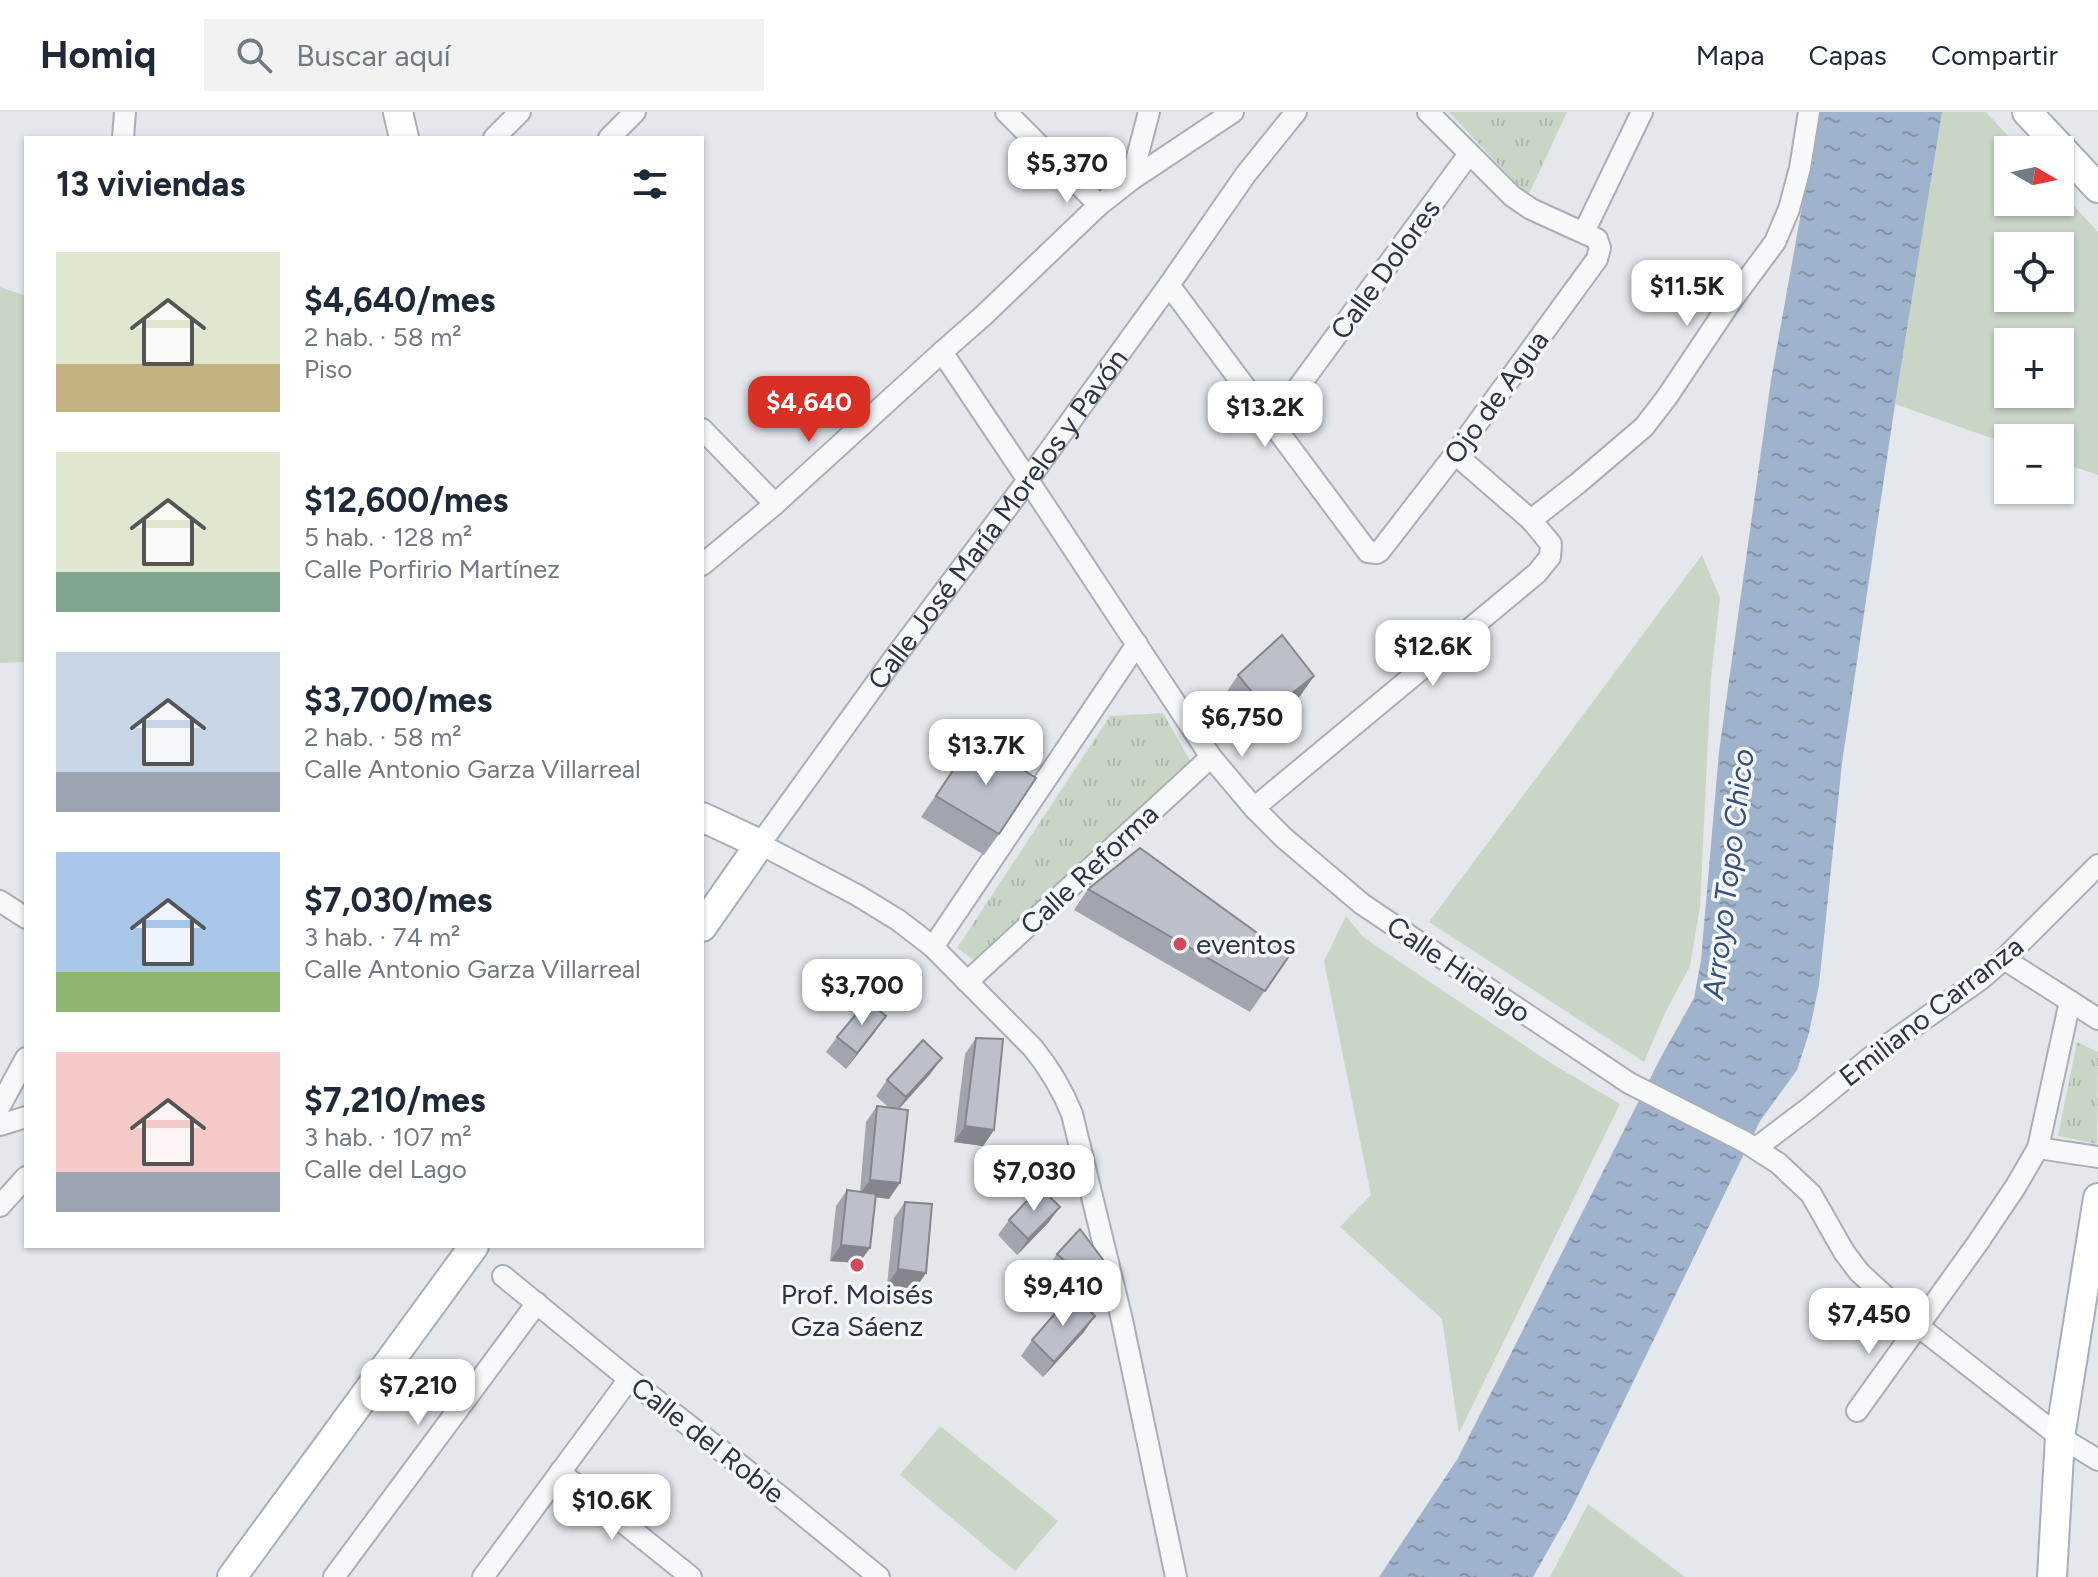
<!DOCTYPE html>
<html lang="es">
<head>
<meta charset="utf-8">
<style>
  :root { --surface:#fff; --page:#f2f2f3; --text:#1f2937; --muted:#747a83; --line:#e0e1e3; --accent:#d93025 }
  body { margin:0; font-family:Figtree,sans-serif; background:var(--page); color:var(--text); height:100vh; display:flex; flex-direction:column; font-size:30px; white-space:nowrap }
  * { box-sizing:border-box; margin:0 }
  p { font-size:26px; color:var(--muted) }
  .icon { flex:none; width:44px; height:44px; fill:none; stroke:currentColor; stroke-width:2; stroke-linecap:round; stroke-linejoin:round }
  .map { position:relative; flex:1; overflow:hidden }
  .side { position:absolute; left:24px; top:24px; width:680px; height:1112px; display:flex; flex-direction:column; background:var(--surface); border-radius:0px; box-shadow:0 2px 6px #0004 }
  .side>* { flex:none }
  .needle { width:52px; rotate:99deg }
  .fabs { position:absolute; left:1994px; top:24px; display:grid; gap:16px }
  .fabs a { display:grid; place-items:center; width:80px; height:80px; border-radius:0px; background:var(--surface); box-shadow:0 2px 6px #0004; font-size:40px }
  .price { position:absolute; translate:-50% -68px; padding:0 18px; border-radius:16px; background:#fff; color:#222; font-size:26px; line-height:52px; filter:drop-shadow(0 2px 4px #0008) }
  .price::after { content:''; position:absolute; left:50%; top:48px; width:24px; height:18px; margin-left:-12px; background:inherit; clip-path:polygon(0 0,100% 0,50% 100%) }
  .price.on { background:var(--accent); color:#fff }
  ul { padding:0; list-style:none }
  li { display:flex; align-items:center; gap:24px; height:200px; padding:0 32px }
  li span { display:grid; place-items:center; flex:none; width:224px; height:160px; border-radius:0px; color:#555 }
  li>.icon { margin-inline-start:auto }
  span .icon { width:96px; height:96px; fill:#fffc; stroke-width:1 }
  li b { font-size:34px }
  h2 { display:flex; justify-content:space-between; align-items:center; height:96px; padding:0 32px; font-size:34px }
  header { display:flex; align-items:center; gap:48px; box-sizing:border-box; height:112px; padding:0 40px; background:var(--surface); border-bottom:2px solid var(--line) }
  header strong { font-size:38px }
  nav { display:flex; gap:44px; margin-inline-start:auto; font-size:28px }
  .search { width:560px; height:72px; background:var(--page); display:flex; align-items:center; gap:20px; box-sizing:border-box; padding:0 28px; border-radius:0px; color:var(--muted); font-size:30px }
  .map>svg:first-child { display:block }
</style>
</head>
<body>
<header>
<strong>Homiq</strong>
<div class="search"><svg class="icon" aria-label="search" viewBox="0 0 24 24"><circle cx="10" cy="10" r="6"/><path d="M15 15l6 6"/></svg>Buscar aquí</div>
<nav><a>Mapa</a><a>Capas</a><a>Compartir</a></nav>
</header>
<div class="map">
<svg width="2098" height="1465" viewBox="0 0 2098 1465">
  <defs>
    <pattern id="park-tufts" width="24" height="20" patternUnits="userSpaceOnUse" patternTransform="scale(2)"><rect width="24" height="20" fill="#c9d6c5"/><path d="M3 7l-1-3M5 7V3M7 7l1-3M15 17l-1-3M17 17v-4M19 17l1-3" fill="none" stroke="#adb8ab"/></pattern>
    <pattern id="water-ripples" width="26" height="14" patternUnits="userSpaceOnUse" patternTransform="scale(2)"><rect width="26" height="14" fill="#9fb4cc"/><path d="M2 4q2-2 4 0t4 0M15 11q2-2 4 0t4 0" fill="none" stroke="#8293a7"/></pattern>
  </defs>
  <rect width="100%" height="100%" fill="#e4e7ec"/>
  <g fill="#c9d6c5" fill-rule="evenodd">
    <path d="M1942 0H1986L2021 38H2008V90H2060V79L2098 120V363L2060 350V326H2008V332L1895 292ZM2060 134V186H2008V134ZM2008 230H2060V282H2008Z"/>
    <path d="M0 175 26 184V550L0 551Z"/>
    <path d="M1702 443 1720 486 1711 565 1700 795 1690 854 1664 903 1644 950 1429 810Z"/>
    <path d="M1346 804 1363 825 1554 953 1620 992 1459 1321 1442 1207 1340 1115 1371 1083 1324 849Z"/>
    <path d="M940 1314 1058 1409 1015 1459 900 1363Z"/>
    <path d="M1588 1392 1685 1465H1550Z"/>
  </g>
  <g fill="url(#park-tufts)">
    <path d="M1449 0H1567L1528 84Z"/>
    <path d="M1163 601 1193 654 975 849 957 836 1110 604Z"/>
    <path d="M2077 930 2098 940 2097 1032 2058 1024Z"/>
  </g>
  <path fill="url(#water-ripples)" d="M1819 0H1942L1895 292 1842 651 1819 873 1809 921 1797 958 1760 1009 1572 1396 1533 1465H1379L1458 1346 1660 947 1694 886 1701 848 1719 640 1771 268Z"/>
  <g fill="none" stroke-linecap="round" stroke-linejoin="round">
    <g stroke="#a9aeb7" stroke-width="24">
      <g id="street">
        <path d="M1006 0 1099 93"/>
        <path d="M123 26 125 0"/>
        <path d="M494 26 520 0"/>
        <path d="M609 26 635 0"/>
        <path d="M1131 68 1149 0"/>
        <path d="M1584 120 1642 0"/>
        <path d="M1169 173 1368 440 1377 441 1380 439 1455 342 1597 147 1600 136 1597 127 1531 97 1512 84 1428 0"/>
        <path d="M942 240 1028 368 1211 645 1254 696 1284 726 1362 792 1629 971 1745 1030 1778 1051 1811 1082 1844 1140 1859 1160 1885 1184 1918 1214 2060 1325 2098 1348"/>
        <path d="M1273 310 1469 42"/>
        <path d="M702 317 775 392"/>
        <path d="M1531 408 1577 372 1644 315 1667 285 1732 188 1775 130 1789 97 1800 56 1809 0"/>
        <path d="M702 453 775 392 942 240 983 204 1099 93 1131 68 1233 0"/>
        <path d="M1254 696 1537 461 1550 445 1551 432 1531 408 1455 342"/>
        <path d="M0 789 26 806"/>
        <path d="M933 835 1137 532"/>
        <path d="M2004 847 2098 907"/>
        <path d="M967 870 1211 645"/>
        <path d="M0 994 26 946"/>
        <path d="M0 1013 26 1005"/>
        <path d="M1756 1036 1809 996 1876 941 1981 867 2004 847 2098 753"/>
        <path d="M2038 1036 2098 1045"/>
        <path d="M0 1094 26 1065"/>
        <path d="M503 1164 629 1267 781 1385 879 1465"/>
        <path d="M1857 1299 1977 1132 2016 1074 2038 1036 2070 889"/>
        <path d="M560 1360 691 1465"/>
        <path d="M334 1465 537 1191"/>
        <path d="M483 1465 629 1267"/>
        <path id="s1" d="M1176 1465 1122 1208 1072 1002C1062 977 1050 957 1033 936L933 835 898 808 857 783 760 732 892 549 1028 368 1169 173 1246 62 1296 0"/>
      </g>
    </g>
    <g stroke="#a9aeb7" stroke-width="32">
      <g id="secondary">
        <path d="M398 0 404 26"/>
        <path d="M2027 0 2098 76"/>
        <path d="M702 705 760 732 702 815"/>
        <path d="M232 1465 474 1134"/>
        <path d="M2052 1465 2060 1325 2098 1086"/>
      </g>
    </g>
    <use href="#street" stroke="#f7f8fa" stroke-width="20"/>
    <use href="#secondary" stroke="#fff" stroke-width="28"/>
  </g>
  <g fill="#a1a5ae">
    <path d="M1238 563 1314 564 1300 584 1253 621 1224 584Z"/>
    <path d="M974 627 999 722 984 743 921 705Z"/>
    <path d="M1088 777 1289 844 1250 900 1074 798Z"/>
    <path d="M875 920 846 957 826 940 837 925Z"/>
    <path d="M976 926 994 1018 983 1034 954 1030 965 942Z"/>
    <path d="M931 961 899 997 889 1087 875 1085 870 1136 859 1151 830 1149 836 1094 847 1078 860 1080 866 1010 877 994 889 996 876 984 887 968Z"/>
    <path d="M905 1090 926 1161 915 1177 887 1173 894 1106Z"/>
    <path d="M1009 1108 1049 1110 1017 1143 998 1123Z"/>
    <path d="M1057 1142 1096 1169 1080 1188 1046 1158Z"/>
    <path d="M1084 1220 1043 1265 1021 1244 1032 1228Z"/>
  </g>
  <g fill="#83868d">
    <path d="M1314 564 1300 584 1253 621 1268 600Z"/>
    <path d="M886 904 875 920 846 957 857 941Z"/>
    <path d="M942 946 931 961 895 1001 906 985Z"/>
    <path d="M965 1014 994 1018 983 1034 954 1030Z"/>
    <path d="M870 1068 900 1071 889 1087 859 1083Z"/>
    <path d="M1060 1095 1049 1110 1017 1143 1028 1127Z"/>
    <path d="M841 1133 870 1136 859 1151 830 1149Z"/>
    <path d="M1107 1153 1096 1169 1080 1188 1091 1172Z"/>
    <path d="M898 1157 926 1161 915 1177 887 1173Z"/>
    <path d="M1095 1204 1084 1220 1043 1265 1054 1250Z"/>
  </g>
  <g fill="#bbc0ca" stroke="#83868d" stroke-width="2">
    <path d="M1282 523 1314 564 1268 600 1238 563Z"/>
    <path d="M974 627 1036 666 999 722 936 684Z"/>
    <path d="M1140 736 1289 844 1265 879 1088 777Z"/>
    <path d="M867 889 886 904 857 941 837 925Z"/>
    <path d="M976 926 1003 927 994 1018 965 1014Z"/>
    <path d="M923 928 942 946 906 985 887 968Z"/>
    <path d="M877 994 908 998 900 1071 870 1068Z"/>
    <path d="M1040 1075 1060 1095 1028 1127 1009 1108Z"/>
    <path d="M847 1078 876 1082 870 1136 841 1133Z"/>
    <path d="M905 1090 932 1092 926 1161 898 1157Z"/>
    <path d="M1080 1117 1107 1153 1091 1172 1057 1142Z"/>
    <path d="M1072 1182 1095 1204 1054 1250 1032 1228Z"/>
  </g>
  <g fill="#d1495b" stroke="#f4f6f9" stroke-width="3">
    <circle cx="1180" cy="832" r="8"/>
    <circle cx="857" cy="1153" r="8"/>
  </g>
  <g text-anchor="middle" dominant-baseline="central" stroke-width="7" stroke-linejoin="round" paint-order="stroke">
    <g font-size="28" fill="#2b3445" stroke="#f4f6f9">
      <text transform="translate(1385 157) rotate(-54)">Calle Dolores</text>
      <text transform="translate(1496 285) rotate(-54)">Ojo de Agua</text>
      <text stroke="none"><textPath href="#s1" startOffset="1298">Calle José María Morelos y Pavón</textPath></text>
      <text transform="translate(1089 757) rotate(-43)">Calle Reforma</text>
      <text transform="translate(1459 857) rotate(34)">Calle Hidalgo</text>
      <text transform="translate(1931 899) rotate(-38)">Emiliano Carranza</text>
      <text transform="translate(708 1328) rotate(38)">Calle del Roble</text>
    </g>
    <g font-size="28" fill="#2b3445" stroke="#f4f6f9" text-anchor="start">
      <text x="1196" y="832">eventos</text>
      <text x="857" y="1182" text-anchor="middle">Prof. Moisés<tspan x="857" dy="32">Gza Sáenz</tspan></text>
    </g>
    <g font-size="30" font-style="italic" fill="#34527a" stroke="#f4f6f9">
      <text transform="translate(1728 762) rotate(-83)">Arroyo Topo Chico</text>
    </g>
  </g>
</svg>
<div class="fabs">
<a><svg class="needle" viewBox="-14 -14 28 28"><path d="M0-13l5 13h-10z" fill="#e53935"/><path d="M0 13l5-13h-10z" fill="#747a83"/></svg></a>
<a><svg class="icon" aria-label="locate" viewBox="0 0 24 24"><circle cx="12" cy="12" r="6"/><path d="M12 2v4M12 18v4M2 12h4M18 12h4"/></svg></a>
<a>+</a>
<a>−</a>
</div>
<b class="price" style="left:1067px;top:93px">$5,370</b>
<b class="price" style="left:1687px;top:216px">$11.5K</b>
<b class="price on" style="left:809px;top:332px">$4,640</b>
<b class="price" style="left:1265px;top:337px">$13.2K</b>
<b class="price" style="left:1433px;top:576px">$12.6K</b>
<b class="price" style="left:1242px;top:647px">$6,750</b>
<b class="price" style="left:986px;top:675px">$13.7K</b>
<b class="price" style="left:862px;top:915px">$3,700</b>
<b class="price" style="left:1034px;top:1101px">$7,030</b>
<b class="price" style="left:1063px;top:1216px">$9,410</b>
<b class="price" style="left:1869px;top:1244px">$7,450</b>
<b class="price" style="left:418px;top:1315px">$7,210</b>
<b class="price" style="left:612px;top:1430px">$10.6K</b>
<section class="side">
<h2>13 viviendas<svg class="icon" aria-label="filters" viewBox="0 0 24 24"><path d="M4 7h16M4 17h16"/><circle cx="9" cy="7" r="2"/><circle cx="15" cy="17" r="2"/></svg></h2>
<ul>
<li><span style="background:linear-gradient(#dfe7d0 70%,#c2b280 0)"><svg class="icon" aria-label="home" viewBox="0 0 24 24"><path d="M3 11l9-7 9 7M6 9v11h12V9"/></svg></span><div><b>$4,640/mes</b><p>2 hab. · 58 m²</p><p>Piso</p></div></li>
<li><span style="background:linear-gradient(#dfe7d0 75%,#7fa58c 0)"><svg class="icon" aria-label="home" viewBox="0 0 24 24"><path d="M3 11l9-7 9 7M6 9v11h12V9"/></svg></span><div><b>$12,600/mes</b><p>5 hab. · 128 m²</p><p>Calle Porfirio Martínez</p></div></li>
<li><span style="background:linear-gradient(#c9d6e8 75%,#9aa5b1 0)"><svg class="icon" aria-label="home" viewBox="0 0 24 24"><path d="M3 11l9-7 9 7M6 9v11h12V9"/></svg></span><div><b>$3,700/mes</b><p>2 hab. · 58 m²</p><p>Calle Antonio Garza Villarreal</p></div></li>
<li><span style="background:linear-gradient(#a9c7e8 75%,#8fb573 0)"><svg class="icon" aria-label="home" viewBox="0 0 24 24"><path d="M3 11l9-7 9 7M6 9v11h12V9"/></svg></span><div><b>$7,030/mes</b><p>3 hab. · 74 m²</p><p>Calle Antonio Garza Villarreal</p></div></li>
<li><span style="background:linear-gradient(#f6c9c9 75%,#9aa5b1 0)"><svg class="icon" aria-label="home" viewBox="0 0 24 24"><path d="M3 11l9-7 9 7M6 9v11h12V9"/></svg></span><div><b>$7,210/mes</b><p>3 hab. · 107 m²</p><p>Calle del Lago</p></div></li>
</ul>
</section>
</div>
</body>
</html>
